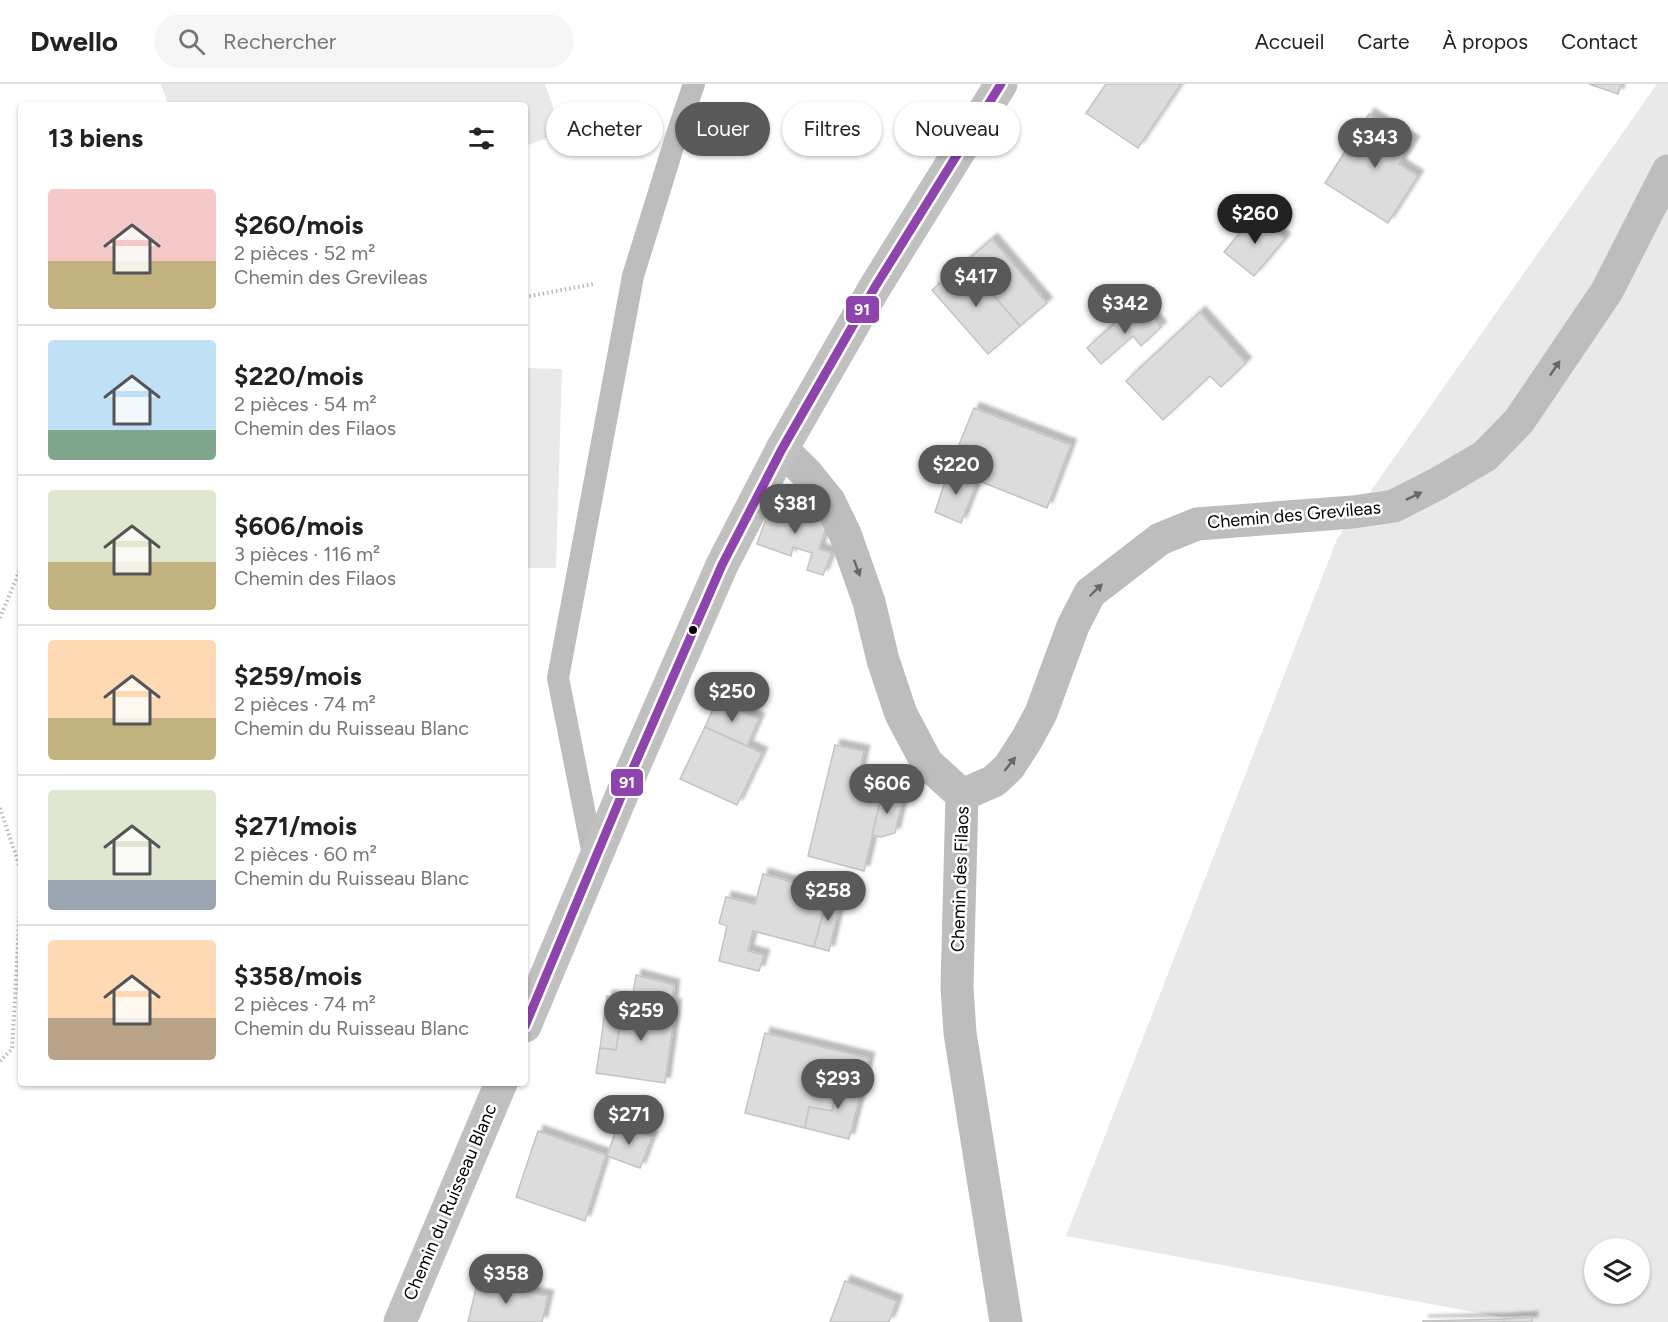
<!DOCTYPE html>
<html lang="fr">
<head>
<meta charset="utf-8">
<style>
  :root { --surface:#fff; --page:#f6f6f6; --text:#222; --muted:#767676; --line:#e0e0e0; --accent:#595959 }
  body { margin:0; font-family:Figtree,sans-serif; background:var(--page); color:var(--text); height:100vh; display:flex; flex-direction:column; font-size:22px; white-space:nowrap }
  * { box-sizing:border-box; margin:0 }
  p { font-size:20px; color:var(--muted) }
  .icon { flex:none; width:33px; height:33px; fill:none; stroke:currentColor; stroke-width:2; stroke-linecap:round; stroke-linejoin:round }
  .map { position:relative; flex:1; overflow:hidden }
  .sheet { position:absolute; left:18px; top:18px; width:510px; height:984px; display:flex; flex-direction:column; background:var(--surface); border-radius:6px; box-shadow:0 2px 4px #0004 }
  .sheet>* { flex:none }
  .guide { position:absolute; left:546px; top:18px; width:570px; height:54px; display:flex; gap:12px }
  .buttons { position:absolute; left:1584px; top:1154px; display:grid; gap:12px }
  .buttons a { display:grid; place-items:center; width:66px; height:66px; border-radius:50%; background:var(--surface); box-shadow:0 2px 4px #0004; font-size:30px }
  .price { position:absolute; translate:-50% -51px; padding:0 14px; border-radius:21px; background:var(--accent); color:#fff; font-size:20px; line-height:39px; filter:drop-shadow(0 2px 3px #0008) }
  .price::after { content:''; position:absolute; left:50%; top:36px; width:18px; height:14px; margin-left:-9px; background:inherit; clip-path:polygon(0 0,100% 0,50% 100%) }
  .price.current { background:#222; color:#fff }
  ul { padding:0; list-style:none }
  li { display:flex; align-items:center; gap:18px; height:150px; padding:0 30px }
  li+li { border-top:2px solid var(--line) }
  li span { display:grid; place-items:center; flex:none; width:168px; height:120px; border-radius:6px; color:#555 }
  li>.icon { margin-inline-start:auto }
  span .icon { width:72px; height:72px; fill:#fffc; stroke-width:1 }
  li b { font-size:26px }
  h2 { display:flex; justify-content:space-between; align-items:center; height:72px; padding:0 30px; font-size:26px }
  .tag { padding:0 21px; border-radius:27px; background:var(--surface); box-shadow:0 2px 4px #0004; font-size:21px; line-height:54px }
  .tag.current { background:var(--accent); color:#fff }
  header { display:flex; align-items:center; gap:36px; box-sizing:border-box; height:84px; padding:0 30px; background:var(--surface); border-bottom:2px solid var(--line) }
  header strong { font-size:28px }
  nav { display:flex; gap:33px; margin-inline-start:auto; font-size:21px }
  .search { width:420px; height:54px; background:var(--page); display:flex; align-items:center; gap:15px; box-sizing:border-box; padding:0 21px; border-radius:33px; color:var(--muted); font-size:22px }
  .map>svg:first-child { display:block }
</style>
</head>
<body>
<header>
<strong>Dwello</strong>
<div class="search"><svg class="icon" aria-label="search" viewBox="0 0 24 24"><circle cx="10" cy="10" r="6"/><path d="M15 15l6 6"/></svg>Rechercher</div>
<nav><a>Accueil</a><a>Carte</a><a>À propos</a><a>Contact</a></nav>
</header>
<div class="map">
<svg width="1668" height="1238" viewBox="0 0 1668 1238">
  <defs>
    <filter id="shadow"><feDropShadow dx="5.5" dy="-5.5" stdDeviation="1.5" flood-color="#0004"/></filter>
  </defs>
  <rect width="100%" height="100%" fill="#fff"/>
  <g fill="#e9e9e9" fill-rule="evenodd">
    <path d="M161 0H545L562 49 525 62V21H168Z"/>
    <path d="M1657 0H1668V1238H1528L1066 1152 1337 455ZM1594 1164H1640V1209H1594Z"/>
    <path d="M525 284 562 285 556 484H525Z"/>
  </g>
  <g fill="#dcdcdc" stroke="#c4c4c4" stroke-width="1.5" filter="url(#shadow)">
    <path d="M1106 0H1181L1138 64 1086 29Z"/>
    <path d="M1589 0H1621L1618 10Z"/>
    <path d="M1369 30 1414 58 1399 80 1418 92 1388 139 1325 99Z"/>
    <path d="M1256 130 1285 155 1254 192 1224 168Z"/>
    <path d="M992 155 1047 219 1020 242 965 178Z"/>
    <path d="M965 178 1020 242 988 270 932 206Z"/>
    <path d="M1143 222 1161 243 1141 262 1133 252 1101 280 1087 264 1117 237 1121 241Z"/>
    <path d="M1200 228 1246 279 1221 303 1210 292 1163 336 1126 297Z"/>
    <path d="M974 324 1071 361 1047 424 949 385Z"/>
    <path d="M949 385 978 396 961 439 935 428Z"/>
    <path d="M772 418 828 439 819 465 832 469 823 491 807 486 812 469 793 463 791 472 757 460Z"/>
    <path d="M717 616 759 635 747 662 705 643Z"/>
    <path d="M705 643 762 669 737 721 680 695Z"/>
    <path d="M835 661 864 667 858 694 885 701 864 787 808 772Z"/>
    <path d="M883 706 892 708 902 719 895 749 881 753 872 751Z"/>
    <path d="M763 790 829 808 814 863 753 847 748 867 764 871 759 887 719 877 727 842 719 839 726 813 755 820Z"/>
    <path d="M829 808 842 811 829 867 814 863Z"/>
    <path d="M636 891 674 901 672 921 632 915Z"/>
    <path d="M607 912 624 914 616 966 600 964Z"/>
    <path d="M624 914 676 921 665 999 596 989 600 964 616 966Z"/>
    <path d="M765 949 869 974 864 997 840 992 832 1027 809 1023 805 1044 745 1029Z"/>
    <path d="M840 992 864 997 849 1055 805 1044 809 1023 832 1027Z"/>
    <path d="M618 1040 652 1053 640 1084 607 1072Z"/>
    <path d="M538 1047 606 1071 585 1137 516 1113Z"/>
    <path d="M478 1196 548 1212 542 1238H468Z"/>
    <path d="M845 1197 897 1217 889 1238H830Z"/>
    <path d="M1532 1233V1238H1504V1235Z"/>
    <path d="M1504 1235V1238H1423V1237Z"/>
  </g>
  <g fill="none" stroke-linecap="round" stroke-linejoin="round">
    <g stroke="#b8b8b8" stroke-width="4" stroke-dasharray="1.5 3" stroke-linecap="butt">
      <path d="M525 213 594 200"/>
      <path d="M0 534 21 483"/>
      <path d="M0 724 21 787"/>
      <path d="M0 977 12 965 21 808"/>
    </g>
    <path stroke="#bdbdbd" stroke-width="22" d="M594 776 558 594 633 192 677 50 694 0"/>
    <g stroke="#bdbdbd" stroke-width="33">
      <path d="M782 365 808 391 829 417 845 450 869 518 883 576 901 630 927 679 962 711 957 903 960 949 1006 1238"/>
      <path d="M962 711 994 697 1009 683 1027 655 1041 629 1073 542 1090 509 1160 455 1197 440 1353 428 1394 422 1437 400 1485 372 1519 337 1607 207 1668 87"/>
    </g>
    <g stroke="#c0c0c0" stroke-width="33">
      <path d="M525 942 631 689 722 481 782 365 875 203 1001 0"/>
      <path d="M400 1238 501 999"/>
    </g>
    <g stroke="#fff" stroke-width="14">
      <path id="bus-1" d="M525 942 631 689 722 481 782 365 875 203 1001 0"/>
    </g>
    <use href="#bus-1" stroke="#8e44ad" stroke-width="9"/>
  </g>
  <defs><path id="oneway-solid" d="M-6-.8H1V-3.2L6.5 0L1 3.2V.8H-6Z" transform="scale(1.5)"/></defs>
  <g fill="#686868">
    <use href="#oneway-solid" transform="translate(1555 284) rotate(-56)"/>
    <use href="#oneway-solid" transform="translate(1414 412) rotate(-26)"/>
    <use href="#oneway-solid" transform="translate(857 484) rotate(70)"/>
    <use href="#oneway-solid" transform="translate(1096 506) rotate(-44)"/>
    <use href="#oneway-solid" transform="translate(1010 680) rotate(-52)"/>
  </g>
  <circle fill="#000" stroke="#fff" stroke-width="2" cx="693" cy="546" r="5"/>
  <g text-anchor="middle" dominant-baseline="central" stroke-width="5" stroke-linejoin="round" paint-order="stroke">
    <g font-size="18" fill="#000" stroke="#fff">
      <text transform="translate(1294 431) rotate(-5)">Chemin des Grevileas</text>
      <text transform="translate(960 795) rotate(-88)">Chemin des Filaos</text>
      <text transform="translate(450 1118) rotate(-67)">Chemin du Ruisseau Blanc</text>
    </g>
  </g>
  <g stroke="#fff" stroke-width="2">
    <rect x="845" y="211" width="35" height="29" rx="6" fill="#8e44ad"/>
    <rect x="610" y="684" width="34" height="29" rx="6" fill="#8e44ad"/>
  </g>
  <g font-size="16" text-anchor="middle" font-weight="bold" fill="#fff">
    <text x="862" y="231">91</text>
    <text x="627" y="704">91</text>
  </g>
</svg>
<div class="buttons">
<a><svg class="icon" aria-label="layers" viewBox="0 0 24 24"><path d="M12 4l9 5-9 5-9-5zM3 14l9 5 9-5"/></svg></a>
</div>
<b class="price" style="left:1375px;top:85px">$343</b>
<b class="price current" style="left:1255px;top:161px">$260</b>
<b class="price" style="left:976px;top:224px">$417</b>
<b class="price" style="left:1125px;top:251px">$342</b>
<b class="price" style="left:956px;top:412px">$220</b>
<b class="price" style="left:795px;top:451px">$381</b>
<b class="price" style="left:732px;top:639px">$250</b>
<b class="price" style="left:887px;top:731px">$606</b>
<b class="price" style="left:828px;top:838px">$258</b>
<b class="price" style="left:641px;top:958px">$259</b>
<b class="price" style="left:838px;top:1026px">$293</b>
<b class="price" style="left:629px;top:1062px">$271</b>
<b class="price" style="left:506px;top:1221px">$358</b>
<div class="guide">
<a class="tag">Acheter</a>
<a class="tag current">Louer</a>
<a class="tag">Filtres</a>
<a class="tag">Nouveau</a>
</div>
<section class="sheet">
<h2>13 biens<svg class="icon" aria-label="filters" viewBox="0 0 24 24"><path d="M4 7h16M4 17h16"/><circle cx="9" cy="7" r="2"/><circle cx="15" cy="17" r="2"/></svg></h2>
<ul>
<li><span style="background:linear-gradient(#f6c9c9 60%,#c2b280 0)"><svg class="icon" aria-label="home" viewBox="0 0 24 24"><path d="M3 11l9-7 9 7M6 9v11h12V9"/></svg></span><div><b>$260/mois</b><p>2 pièces · 52 m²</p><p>Chemin des Grevileas</p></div></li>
<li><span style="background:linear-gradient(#bfe0f5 75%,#7fa58c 0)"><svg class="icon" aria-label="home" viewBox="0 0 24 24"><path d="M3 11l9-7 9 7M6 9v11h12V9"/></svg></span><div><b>$220/mois</b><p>2 pièces · 54 m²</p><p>Chemin des Filaos</p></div></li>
<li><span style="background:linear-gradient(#dfe7d0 60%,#c2b280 0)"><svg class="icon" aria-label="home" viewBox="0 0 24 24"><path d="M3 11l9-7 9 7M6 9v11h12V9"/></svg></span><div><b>$606/mois</b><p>3 pièces · 116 m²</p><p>Chemin des Filaos</p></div></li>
<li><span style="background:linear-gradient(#ffd9b3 65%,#c2b280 0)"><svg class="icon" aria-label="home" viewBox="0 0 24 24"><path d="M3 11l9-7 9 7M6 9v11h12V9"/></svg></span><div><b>$259/mois</b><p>2 pièces · 74 m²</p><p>Chemin du Ruisseau Blanc</p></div></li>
<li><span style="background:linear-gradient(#dfe7d0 75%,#9aa5b1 0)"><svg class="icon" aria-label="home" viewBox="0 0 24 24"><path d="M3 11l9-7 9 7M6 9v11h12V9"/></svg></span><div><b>$271/mois</b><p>2 pièces · 60 m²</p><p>Chemin du Ruisseau Blanc</p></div></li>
<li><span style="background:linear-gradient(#ffd9b3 65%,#b9a48a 0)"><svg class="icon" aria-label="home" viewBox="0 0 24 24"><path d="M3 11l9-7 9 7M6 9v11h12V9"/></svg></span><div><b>$358/mois</b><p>2 pièces · 74 m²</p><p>Chemin du Ruisseau Blanc</p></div></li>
</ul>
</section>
</div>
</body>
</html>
